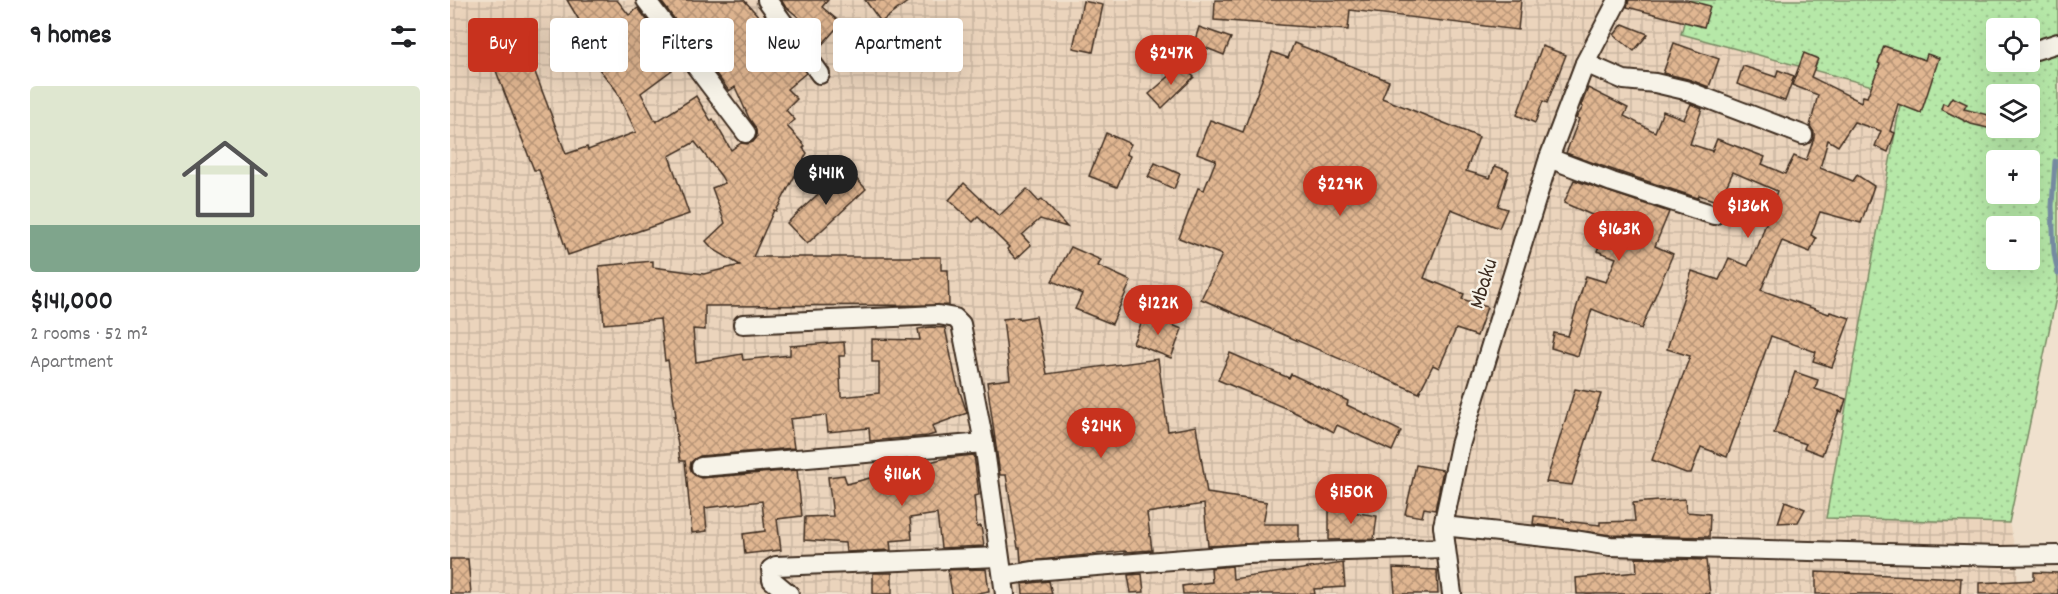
<!DOCTYPE html>
<html lang="en">
<head>
<meta charset="utf-8">
<style>
  :root { --surface:#fff; --page:#f2f2f2; --text:#202124; --muted:#757577; --accent:#c8321e }
  body { margin:0; font-family:Dekko,sans-serif; background:var(--page); color:var(--text); height:100vh; display:flex; flex-direction:column; font-size:22px; white-space:nowrap }
  * { box-sizing:border-box; margin:0 }
  p { font-size:20px; color:var(--muted) }
  .icon { flex:none; width:33px; height:33px; fill:none; stroke:currentColor; stroke-width:2; stroke-linecap:round; stroke-linejoin:round }
  .map { position:relative; flex:1; overflow:hidden }
  .side { display:flex; flex-direction:column; background:var(--surface); width:450px }
  .side>* { flex:none }
  .top-card { position:absolute; left:18px; top:18px; width:570px; height:54px; display:flex; gap:12px }
  .buttons { position:absolute; left:1536px; top:18px; display:grid; gap:12px }
  .buttons a { display:grid; place-items:center; width:54px; height:54px; border-radius:6px; background:var(--surface); box-shadow:0 6px 24px #0002; font-size:30px }
  .price { position:absolute; translate:-50% -51px; padding:0 14px; border-radius:21px; background:var(--accent); color:#fff; font-size:20px; line-height:39px; filter:drop-shadow(0 2px 3px #0008) }
  .price::after { content:''; position:absolute; left:50%; top:36px; width:18px; height:14px; margin-left:-9px; background:inherit; clip-path:polygon(0 0,100% 0,50% 100%) }
  .price.current { background:#222; color:#fff }
  ul { padding:0; list-style:none }
  li { display:grid; align-content:center; gap:12px; height:318px; padding:0 30px }
  li span { display:grid; place-items:center; height:186px; border-radius:6px; color:#555 }
  li>.icon { margin-inline-start:auto }
  span .icon { width:108px; height:108px; fill:#fffc; stroke-width:1 }
  li b { font-size:26px }
  h2 { display:flex; justify-content:space-between; align-items:center; height:72px; padding:0 30px; font-size:26px }
  .pill { padding:0 21px; border-radius:6px; background:var(--surface); box-shadow:0 6px 24px #0002; font-size:21px; line-height:54px }
  .pill.current { background:var(--accent); color:#fff }
  main { display:flex; flex:1; min-height:0 }
  .map>svg:first-child { display:block }
</style>
</head>
<body>
<main>
<section class="side">
<h2>9 homes<svg class="icon" aria-label="filters" viewBox="0 0 24 24"><path d="M4 7h16M4 17h16"/><circle cx="9" cy="7" r="2"/><circle cx="15" cy="17" r="2"/></svg></h2>
<ul>
<li><span style="background:linear-gradient(#dfe7d0 75%,#7fa58c 0)"><svg class="icon" aria-label="home" viewBox="0 0 24 24"><path d="M3 11l9-7 9 7M6 9v11h12V9"/></svg></span><div><b>$141,000</b><p>2 rooms · 52 m²</p><p>Apartment</p></div></li>
</ul>
</section>
<div class="map">
<svg width="1608" height="594" viewBox="0 0 1608 594">
  <defs>
    <pattern id="industrial-grid" width="8" height="8" patternUnits="userSpaceOnUse" patternTransform="scale(1.5)"><rect width="8" height="8" fill="#ebd4bc"/><path d="M0 4h8M4 0v8" fill="none" stroke="#cab6a1"/></pattern>
    <pattern id="grass-dots" width="8" height="8" patternUnits="userSpaceOnUse" patternTransform="scale(1.5)"><rect width="8" height="8" fill="#b6e8a8"/><path d="M2 2h.1M6 6h.1" fill="none" stroke="#9dc790" stroke-width="1.8" stroke-linecap="round"/></pattern>
    <pattern id="building-cross-hatch" width="8" height="8" patternUnits="userSpaceOnUse" patternTransform="scale(1.5)"><rect width="8" height="8" fill="#e0b691"/><path d="M0 0l8 8M0 8l8-8" fill="none" stroke="#b79476"/></pattern>
  </defs>
  <rect width="100%" height="100%" fill="#f0e1ce"/>
  <filter id="ink" filterUnits="userSpaceOnUse"><feTurbulence type="fractalNoise" baseFrequency=".0167" numOctaves="2"/><feDisplacementMap in="SourceGraphic" scale="12" xChannelSelector="R" yChannelSelector="G"/><feConvolveMatrix kernelMatrix="1 2 1 2 8 2 1 2 1" color-interpolation-filters="sRGB"/></filter>
  <g filter="url(#ink)">
    <path fill="url(#industrial-grid)" d="M0 0H1240L1231 34 1452 94 1377 518 1559 523 1567 556 1568 594H0Z"/>
    <path fill="url(#grass-dots)" stroke="#788963" stroke-width="1.5" fill-rule="evenodd" d="M1240 0H1608V288L1559 523 1376 518 1452 94 1231 34ZM1546 28H1580V62H1546ZM1546 94H1580V128H1546ZM1546 160H1580V194H1546ZM1546 226H1580V260H1546Z"/>
    <g fill="none" stroke-linecap="round" stroke-linejoin="round">
      <path stroke="#778da3" stroke-width="5" d="M1605 161 1602 206 1604 253 1608 274"/>
    </g>
    <g fill="url(#building-cross-hatch)" stroke="#3b2a1e" stroke-width="1.5">
      <path d="M117 0H167L179 15 188 8 230 64 191 93 206 122 246 96 261 121 263 119 281 150 291 143 297 144 303 142 307 137 305 127 299 118 285 87 279 91 210 0H294L311 19 305 24 324 53 334 45 340 51 356 73 337 89 347 99 336 110 345 120 337 126 355 146 353 148 357 153 326 211 324 210 303 257H491V270H498L499 305 255 306V330L243 329 246 362 292 354 293 360 340 355V346L394 342 395 356H389L391 397 429 393V362H422V339L470 340 468 329 481 327 495 328 506 380 517 413 482 426 485 434 478 436 420 441 419 428 378 432 376 415 340 419 344 448 250 456 241 462 240 467 242 473 251 478 347 470 352 516 327 519 331 550 295 554 293 534 315 531 312 501 255 508 257 531 242 533 235 461H230L224 416H226L218 360 215 361 210 319 154 324 149 266 203 261V267L254 274 290 265 263 249 256 241 275 223 262 188 275 183 271 176 245 142 219 156 239 214 118 255 89 170H84L43 63 77 51 116 154 137 147 138 150 186 132 166 90 145 64 157 54 129 20Z"/>
      <path d="M331 0H378L372 7 391 23 370 47 354 33 359 26 335 6Z"/>
      <path d="M415 0H460L431 22Z"/>
      <path d="M765 0H1071L1068 30 900 10 898 30 764 20Z"/>
      <path d="M1179 0H1237L1260 6 1254 27 1177 7Z"/>
      <path d="M633 1 653 5 643 52 623 48Z"/>
      <path d="M1173 24 1198 34 1184 51 1164 35Z"/>
      <path d="M749 27 781 38 774 55 744 43Z"/>
      <path d="M844 43 939 81 932 98 1029 137 1016 171 1040 178 1045 166 1059 171 1048 206 1057 209 1049 228 1001 209 974 278 1014 294 1012 299 1037 307 1027 336 1006 329 989 368 983 365 969 393 751 299 772 255 729 238 748 188 754 190 766 160 747 153 760 120 793 132 822 52 838 58Z"/>
      <path d="M1224 43 1269 59 1259 87 1238 79 1213 73Z"/>
      <path d="M1092 46 1116 55 1097 103 1093 101 1085 123 1067 115Z"/>
      <path d="M1434 46 1475 60 1477 54 1489 58 1471 113 1448 104 1440 131 1445 133 1438 152 1425 146 1431 131 1404 122 1388 146 1378 140 1370 168 1403 181 1407 175 1424 186 1411 223 1370 212 1361 235 1366 238 1360 252 1332 241 1311 290 1379 314 1380 312 1400 318 1382 367 1363 361 1366 352 1321 336 1277 457 1251 447 1241 473H1236L1202 460 1240 356 1217 349 1242 271 1269 280 1279 258 1298 266 1306 248 1307 249 1327 191 1283 172 1269 202 1249 195 1248 198 1166 171 1116 153 1129 119 1126 118 1133 107 1131 106 1138 88 1178 108 1174 116 1205 132 1213 111 1234 119 1241 104 1252 109 1240 144 1262 151 1267 139 1315 157 1312 164 1335 174 1344 156 1356 161 1364 138V132L1360 126 1368 95 1342 85 1354 53 1368 59 1361 77 1411 102 1413 96 1417 97 1430 64 1428 63Z"/>
      <path d="M732 65 744 77 712 108 699 94Z"/>
      <path d="M1293 66 1326 77 1328 70 1344 76 1335 101 1287 84Z"/>
      <path d="M1502 97 1517 104 1514 109 1546 117V130L1521 124 1491 109 1493 103 1497 105Z"/>
      <path d="M656 133 681 144 676 154 680 156 667 187 639 176Z"/>
      <path d="M705 163 730 174 724 189 698 177Z"/>
      <path d="M396 168 416 189 357 244 337 223Z"/>
      <path d="M1124 180 1219 212 1205 246 1223 254 1191 329 1142 309 1128 356 1101 348 1104 333 1118 336 1136 276 1156 282 1166 258 1147 251 1158 222 1114 203Z"/>
      <path d="M514 183 549 216 577 189 589 202 592 199 617 227 590 219 572 235 581 245 566 259 557 249 559 247 528 217 523 222 499 200Z"/>
      <path d="M621 247 651 260 648 266 681 281 662 324 625 309 632 294 602 281Z"/>
      <path d="M695 314 732 329 721 358 683 343Z"/>
      <path d="M586 316 597 374 708 359 718 431 746 426 757 493 817 502 813 524H849V541L758 546 754 504 697 513 702 550 675 552V551L571 562 570 548H568L556 475H550L537 382 560 379 553 319 569 317V319Z"/>
      <path d="M780 353 839 378 841 374 898 401 897 405 951 431 942 451 887 425 884 432 840 410 768 380Z"/>
      <path d="M1345 372 1368 380 1365 389 1396 399 1392 412 1389 411 1372 455 1354 448 1356 444 1324 433Z"/>
      <path d="M1125 389 1151 394 1122 485 1096 482Z"/>
      <path d="M524 455 529 495 524 496 527 527 531 526 534 546 491 548 487 514 460 518 462 539 440 541 441 550 396 552 395 543 354 540 355 517 383 516 378 477 394 475 397 484 495 458Z"/>
      <path d="M966 465 993 470 985 510 974 508 972 517 955 514Z"/>
      <path d="M1235 499 1236 512 1260 514 1259 537 1161 535 1083 524 1084 516 1114 519V521L1150 525V522L1185 521 1183 503Z"/>
      <path d="M1335 501 1355 509 1348 522 1328 523Z"/>
      <path d="M879 508 927 516 924 539 879 540Z"/>
      <path d="M1186 558 1256 560 1260 594H1127L1126 578 1187 572Z"/>
      <path d="M0 559H18L21 594H0Z"/>
      <path d="M893 563 895 587 864 589 865 594H733L732 586 762 582 761 568 782 566 783 579Z"/>
      <path d="M943 568 987 570 988 594H945Z"/>
      <path d="M536 569 539 591 524 594H502L498 570Z"/>
      <path d="M1366 572 1511 578 1510 594H1366Z"/>
      <path d="M1584 572 1608 573V594H1529V583L1584 580Z"/>
      <rect x="423" y="573" width="19" height="21"/>
      <path d="M692 574 694 592 681 593 678 575Z"/>
      <path d="M599 581 602 594H573L572 584Z"/>
    </g>
    <g fill="none" stroke-linecap="round" stroke-linejoin="round">
      <g stroke="#3b2a1e" stroke-width="22">
        <g id="street">
          <path d="M196 0 296 133"/>
          <path d="M317 0 370 74"/>
          <path d="M1586 50 1608 43"/>
          <path d="M1135 63 1174 80 1205 83 1235 90 1353 135"/>
          <path d="M1099 158 1162 182 1264 215"/>
          <path d="M293 324 488 315 505 318 511 324 534 443 555 594"/>
          <path d="M251 467 534 443"/>
          <path d="M993 526 1124 540 1160 546 1551 556 1608 555"/>
          <path d="M553 576 584 571 797 554 996 548"/>
          <path d="M339 594 322 580 321 569 326 566 549 557"/>
          <path d="M1002 594 993 526 1010 445 1099 158 1135 63 1168 0"/>
        </g>
      </g>
      <use href="#street" stroke="#f7f3e8" stroke-width="18"/>
    </g>
  </g>
  <g text-anchor="middle" dominant-baseline="central" stroke-width="4.5" stroke-linejoin="round" paint-order="stroke">
    <g font-size="22" fill="#3b2a1e" stroke="#f7f3e8">
      <text transform="translate(1035 284) rotate(-73)">Mbaku</text>
    </g>
  </g>
</svg>
<div class="buttons">
<a><svg class="icon" aria-label="locate" viewBox="0 0 24 24"><circle cx="12" cy="12" r="6"/><path d="M12 2v4M12 18v4M2 12h4M18 12h4"/></svg></a>
<a><svg class="icon" aria-label="layers" viewBox="0 0 24 24"><path d="M12 4l9 5-9 5-9-5zM3 14l9 5 9-5"/></svg></a>
<a>+</a>
<a>−</a>
</div>
<b class="price" style="left:721px;top:86px">$247K</b>
<b class="price current" style="left:376px;top:206px">$141K</b>
<b class="price" style="left:890px;top:217px">$229K</b>
<b class="price" style="left:1298px;top:239px">$136K</b>
<b class="price" style="left:1169px;top:262px">$163K</b>
<b class="price" style="left:708px;top:336px">$122K</b>
<b class="price" style="left:651px;top:459px">$214K</b>
<b class="price" style="left:452px;top:507px">$116K</b>
<b class="price" style="left:901px;top:525px">$150K</b>
<div class="top-card">
<a class="pill current">Buy</a>
<a class="pill">Rent</a>
<a class="pill">Filters</a>
<a class="pill">New</a>
<a class="pill">Apartment</a>
</div>
</div>
</main>
</body>
</html>
